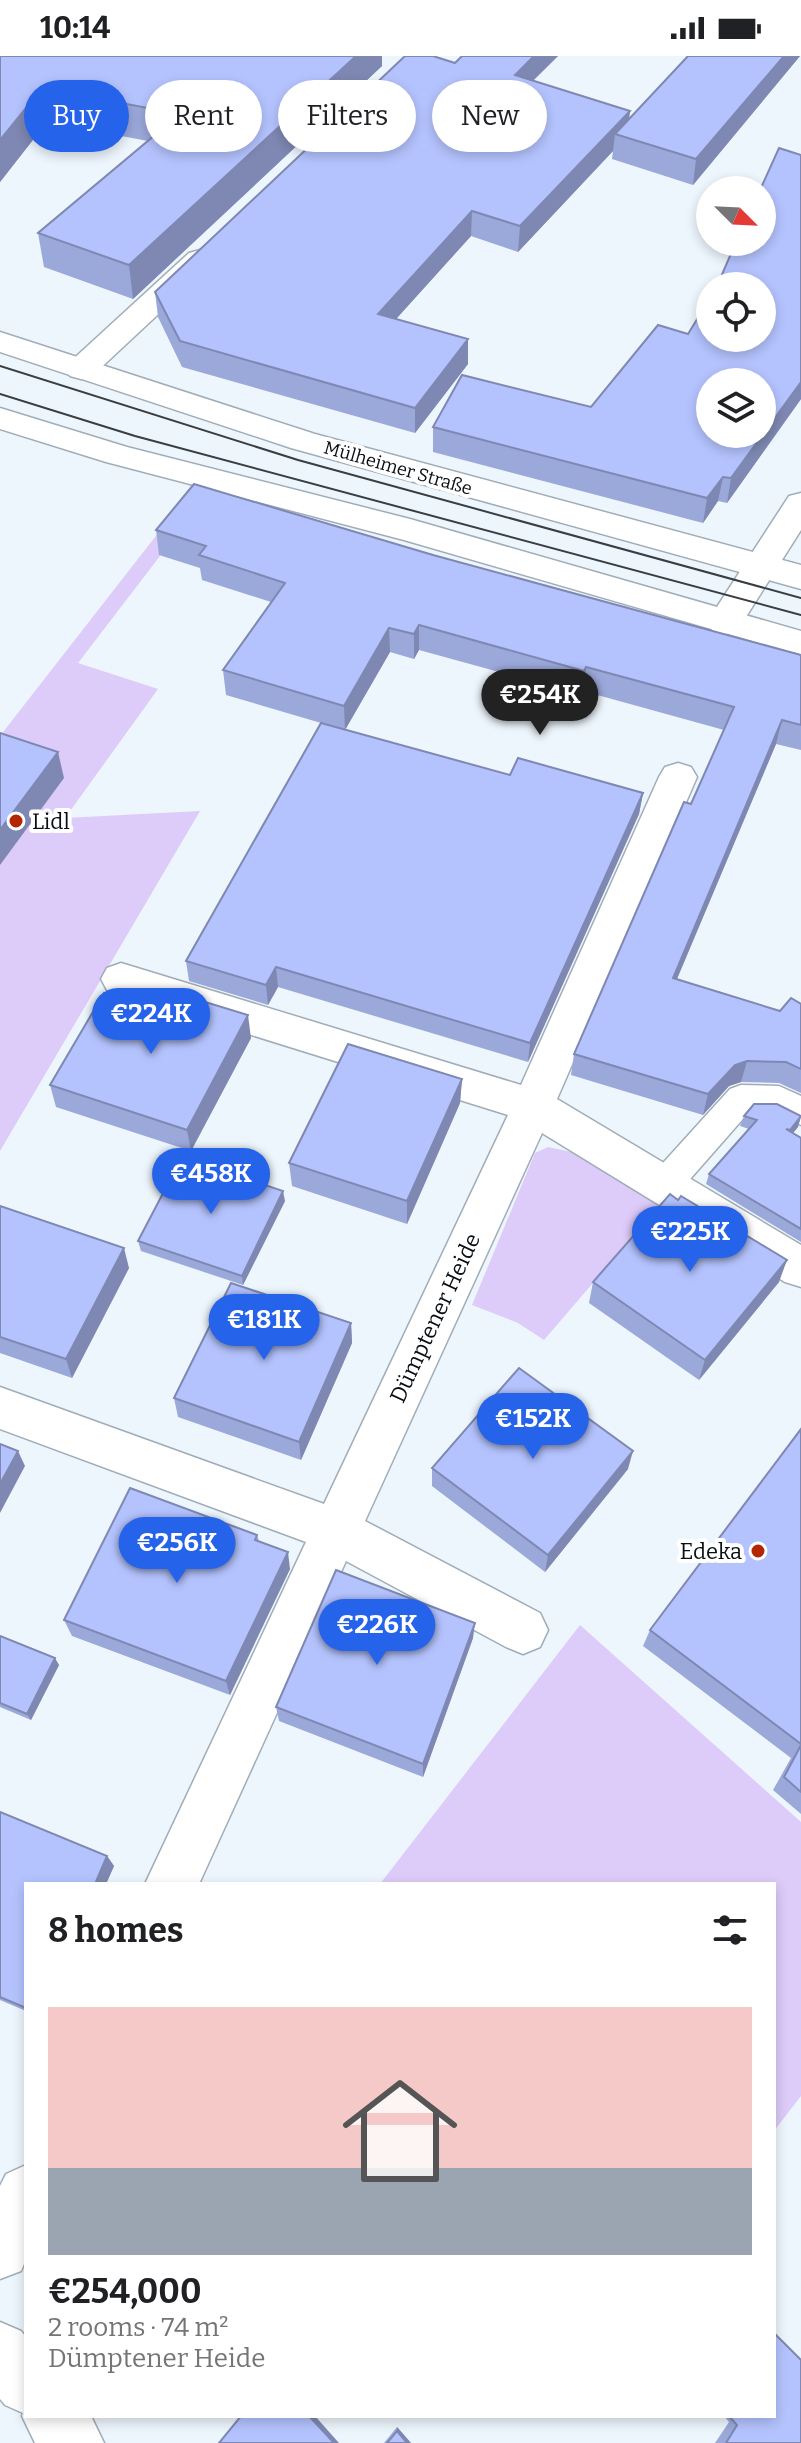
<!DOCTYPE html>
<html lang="en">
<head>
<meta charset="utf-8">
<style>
  :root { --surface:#fff; --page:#f2f2f2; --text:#202124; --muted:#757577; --line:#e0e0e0; --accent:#2563eb }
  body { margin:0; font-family:Bitter,serif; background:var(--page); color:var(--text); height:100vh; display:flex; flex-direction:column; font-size:30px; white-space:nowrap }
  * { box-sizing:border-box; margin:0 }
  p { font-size:26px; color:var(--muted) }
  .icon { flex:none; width:44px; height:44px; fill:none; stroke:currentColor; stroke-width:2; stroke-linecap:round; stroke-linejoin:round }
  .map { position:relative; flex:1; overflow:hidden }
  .sheet { position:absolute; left:24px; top:1826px; width:752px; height:536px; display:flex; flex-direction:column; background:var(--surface); border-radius:0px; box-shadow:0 4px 12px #0003 }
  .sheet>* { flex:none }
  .guide { position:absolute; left:24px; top:24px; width:754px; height:72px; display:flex; gap:16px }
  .needle { width:52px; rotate:114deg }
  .fabs { position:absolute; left:696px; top:120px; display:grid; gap:16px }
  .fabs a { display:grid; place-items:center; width:80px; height:80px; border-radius:50%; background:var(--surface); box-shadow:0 4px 12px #0003; font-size:40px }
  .price { position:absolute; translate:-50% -68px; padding:0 18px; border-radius:28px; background:var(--accent); color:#fff; font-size:26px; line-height:52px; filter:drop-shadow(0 2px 4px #0008) }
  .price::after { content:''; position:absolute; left:50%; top:48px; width:24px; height:18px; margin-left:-12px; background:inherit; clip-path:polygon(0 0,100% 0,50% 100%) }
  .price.on { background:#222; color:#fff }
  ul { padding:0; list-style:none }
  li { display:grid; align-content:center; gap:16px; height:424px; padding:0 24px }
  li+li { border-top:2px solid var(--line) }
  li span { display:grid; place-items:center; height:248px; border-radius:0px; color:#555 }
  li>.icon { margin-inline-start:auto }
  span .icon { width:144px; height:144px; fill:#fffc; stroke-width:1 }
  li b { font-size:34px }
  h2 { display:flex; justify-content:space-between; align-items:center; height:96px; padding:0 24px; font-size:34px }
  .tag { padding:0 28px; border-radius:36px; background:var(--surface); box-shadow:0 4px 12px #0003; font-size:28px; line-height:72px }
  .tag.on { background:var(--accent); color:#fff }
  .status { display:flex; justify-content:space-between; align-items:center; height:56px; padding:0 40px; background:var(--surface); direction:ltr }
  .status svg { height:22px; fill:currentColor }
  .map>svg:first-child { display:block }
</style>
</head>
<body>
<div class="status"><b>10:14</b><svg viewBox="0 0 49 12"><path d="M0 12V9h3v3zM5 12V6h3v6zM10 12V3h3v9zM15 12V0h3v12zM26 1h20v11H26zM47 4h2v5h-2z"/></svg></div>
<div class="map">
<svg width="801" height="2387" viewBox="0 0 801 2387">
  <rect width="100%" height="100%" fill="#eef6fd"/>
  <g fill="#ddcbf9">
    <path d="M180 449 196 453 78 607 158 633 65 762 200 755 0 1095V680Z"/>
    <path d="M548 1091 576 1097 660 1149 544 1284 518 1267 472 1249 535 1097Z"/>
    <path d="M580 1569 801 1766V2040L774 2075V1828H380Z"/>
  </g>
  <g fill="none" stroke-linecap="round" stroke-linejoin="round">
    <g stroke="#a0adb8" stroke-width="3">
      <path id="service" d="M741 1029 779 1030 801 1040V1069L774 1056H749L677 1138 665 1142 653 1138 648 1128 653 1118 730 1033Z"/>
    </g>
    <g stroke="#a0adb8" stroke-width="3">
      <g id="minor">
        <path d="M200 194 211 197 215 203 211 209 92 320 81 323 70 320 65 313 70 306 189 197Z"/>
        <path d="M801 437V474L737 575 725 578 713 575 707 566 713 557 789 440Z"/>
        <path d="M678 707 691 711 697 721 557 1043 801 1189V1231L785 1226 542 1077 365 1465 540 1557 548 1574 540 1591 523 1598 506 1591 346 1505 199 1828H145L306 1486 0 1373V1331L324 1448 508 1059 107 934 101 923 107 912 121 907 521 1029 659 721 665 711Z"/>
        <path d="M26 2109V2203L21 2215 0 2223V2130L6 2118Z"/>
        <path d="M0 2266 21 2275 26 2281V2360H91L104 2387H35L22 2360 23 2357 5 2349 0 2343Z"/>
      </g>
    </g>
    <g stroke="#a0adb8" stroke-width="3">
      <g id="primary">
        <path d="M0 276 315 378 801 509V533L291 392 0 296Z"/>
        <path d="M0 352 127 391 410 463 801 575V599L404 484 106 406 0 373Z"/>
      </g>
    </g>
    <use href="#service" fill="#fff" fill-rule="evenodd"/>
    <use href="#minor" fill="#fff" fill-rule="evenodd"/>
    <use href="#primary" fill="#fff" fill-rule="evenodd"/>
    <g stroke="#383e42" stroke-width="2">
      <path d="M0 310 298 404 801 542"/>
      <path d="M0 338 135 380 801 559"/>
    </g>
  </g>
  <g fill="#9ba8da">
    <path d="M0 0 382 10 133 243 44 211 38 177 148 85 47 66 0 126Z"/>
    <path d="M558 0 533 25 630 55 629 62 688 0H800L693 129 612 103 613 95 518 196 471 180 396 263 468 283V308L415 377 182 311 158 261 155 236 455 7Z"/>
    <path d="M801 99V343L727 447 718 445 703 467 433 396V371L591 351 688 278Z"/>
    <path d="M156 474 433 499 801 599V694L776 688 677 923 780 955 801 948V1037L779 1027 741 1026 729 1030 703 1059 571 1019 574 998 691 748 724 674 583 635 582 639 419 594 414 603 390 596 345 674 510 719 643 737 639 758 528 1006 278 931 268 949 189 925 186 905 321 667 226 639 223 614 271 546 202 524 200 512 159 499Z"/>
    <path d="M251 982 191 1095 56 1051 50 1029Z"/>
    <path d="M462 1023 460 1047 407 1168 292 1130 289 1107Z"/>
    <path d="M744 1060 798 1071 793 1077 801 1082V1186L706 1128 709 1118 749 1073 740 1070Z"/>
    <path d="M285 1145 243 1229 141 1195 138 1185Z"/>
    <path d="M0 1150 129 1212 72 1322 0 1297Z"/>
    <path d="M593 1226H779L699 1324 589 1247Z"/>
    <path d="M351 1267 352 1287 301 1404 178 1361 174 1342Z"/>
    <path d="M801 1373V1758L773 1734 791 1702 643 1590 650 1574Z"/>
    <path d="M432 1412 628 1413 545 1516 432 1430Z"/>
    <path d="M257 1479 259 1485 290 1513 230 1639 72 1580 64 1564Z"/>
    <path d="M0 1580 59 1609 31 1664 0 1651Z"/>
    <path d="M473 1582 423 1721 279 1665 276 1651Z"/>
    <path d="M0 1756 107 1800 114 1810 106 1828H26V1955L0 1944Z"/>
    <path d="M724 2360H774L801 2387H715L729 2366Z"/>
    <path d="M397 2371 411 2387H384Z"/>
  </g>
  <g fill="#7e88b2">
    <path d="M356 0H382V10L133 243 129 209Z"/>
    <path d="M534 0H558L513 44 515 19Z"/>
    <path d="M784 0H800L693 129 696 103Z"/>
    <path d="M42 32 47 66 0 126V84Z"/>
    <path d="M630 55 627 80 615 78 613 95 518 196 520 170Z"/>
    <path d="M472 155 471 180 378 283V258Z"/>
    <path d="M468 283V308L415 377V352Z"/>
    <path d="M801 326V343L727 447 731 422Z"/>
    <path d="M723 421 718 445 703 467 707 442Z"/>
    <path d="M419 569V594L414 603V578Z"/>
    <path d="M389 572 390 596 345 674 344 650Z"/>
    <path d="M586 611 583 635 582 639 584 615Z"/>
    <path d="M782 664 776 688 668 944 673 922Z"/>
    <path d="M58 696 64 722 0 809V774Z"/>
    <path d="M643 737 639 758 528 1006 530 987Z"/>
    <path d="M276 911 278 931 268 949 266 929Z"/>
    <path d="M248 959 251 982 191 1095 187 1074Z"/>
    <path d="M747 1005 741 1026 729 1030 703 1059 708 1038 735 1009Z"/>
    <path d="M462 1023 460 1047 407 1168V1145Z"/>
    <path d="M801 1061 798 1071 787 1084 790 1074Z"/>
    <path d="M283 1135 285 1145 243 1229 242 1220Z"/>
    <path d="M124 1192 129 1212 72 1322 66 1303Z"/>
    <path d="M787 1204 779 1226 699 1324 705 1304Z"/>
    <path d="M351 1267 352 1287 301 1404 299 1386Z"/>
    <path d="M18 1395 25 1410 0 1457V1428Z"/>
    <path d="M633 1395 628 1413 545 1516 548 1499Z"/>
    <path d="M288 1496 290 1513 230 1639 226 1625Z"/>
    <path d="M475 1567 473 1582 423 1721V1708Z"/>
    <path d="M55 1602 59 1609 31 1664 27 1658Z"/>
    <path d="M107 1800 114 1810 106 1828H95Z"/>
    <path d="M309 2360H315L339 2387H334Z"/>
    <path d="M397 2371 411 2387H407L397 2375Z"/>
  </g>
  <g fill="#b4c3fe" stroke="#7e88b2" stroke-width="2" fill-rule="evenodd">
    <path d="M0 0H356L129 209 38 177 180 58 42 32 0 84Z"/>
    <path d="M405 0H433L455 7 462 0H534L515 19 630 55 520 170 472 155 378 258 468 283 415 352 180 285 155 236Z"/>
    <path d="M688 0H784L696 103 615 78Z"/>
    <path d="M779 92 801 99V326L731 422 723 421 707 442 433 371 462 319 591 351 658 269 688 278 710 242V282H762V230H717L736 186H762V134H760ZM710 326H762V378H710Z"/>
    <path d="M194 428 433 499 801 599V669L782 664 673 922 780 955 791 942 801 948V1013L786 1006 747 1005 735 1009 708 1038 574 998 684 746 691 748 734 651 586 611 584 615 419 569 414 578 389 572 344 650 223 614 285 527 199 499 206 490 156 474Z"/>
    <path d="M321 667 510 719 518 702 643 737 530 987 276 911 266 929 186 905Z"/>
    <path d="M0 677 58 696 0 774Z"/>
    <path d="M166 934 248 959 187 1074 50 1029 104 937 155 953Z"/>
    <path d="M348 988 462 1023 407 1145 289 1107Z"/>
    <path d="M754 1048H777L801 1060 790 1074 786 1073 801 1082V1173L709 1118 757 1064 744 1060Z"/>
    <path d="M182 1101 283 1135 242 1220 138 1185Z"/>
    <path d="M670 1138 678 1144 681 1140 787 1204 705 1304 593 1226Z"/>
    <path d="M0 1150 124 1192 66 1303 0 1281Z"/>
    <path d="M231 1227 351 1267 299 1386 174 1342Z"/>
    <path d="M519 1312 633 1395 548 1499 432 1412Z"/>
    <path d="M801 1373V1688L650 1574Z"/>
    <path d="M0 1388 18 1395 0 1428Z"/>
    <path d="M130 1432 257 1479 255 1484 288 1496 226 1625 64 1564Z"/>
    <path d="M336 1514 475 1567 423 1708 276 1651Z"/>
    <path d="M0 1580 55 1602 27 1658 0 1647Z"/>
    <path d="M801 1689V1736L784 1721Z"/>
    <path d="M0 1756 107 1800 95 1828H26V1952L0 1941Z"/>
    <path d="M774 2277 801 2304V2387H726L737 2369 729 2360H774Z"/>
    <path d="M241 2360H309L334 2387H219Z"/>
    <path d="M397 2375 407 2387H387Z"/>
  </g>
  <g fill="#b22702" stroke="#fff" stroke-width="3">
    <circle cx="16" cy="765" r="8"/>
    <circle cx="758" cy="1495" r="8"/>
  </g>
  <g text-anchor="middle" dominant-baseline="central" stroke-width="8" stroke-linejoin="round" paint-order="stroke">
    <g font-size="18" fill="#090e12" stroke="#fff">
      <text transform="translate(398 412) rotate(16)">Mülheimer Straße</text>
    </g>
    <g font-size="22" fill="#090e12" stroke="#fff" text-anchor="start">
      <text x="32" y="765">Lidl</text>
      <text x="742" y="1495" text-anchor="end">Edeka</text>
    </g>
    <g font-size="22" fill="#090e12" stroke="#fff">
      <text transform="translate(435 1262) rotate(-65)">Dümptener Heide</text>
    </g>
  </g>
</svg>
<div class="fabs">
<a><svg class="needle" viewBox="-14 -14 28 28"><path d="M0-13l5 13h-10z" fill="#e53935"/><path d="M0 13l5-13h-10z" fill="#757577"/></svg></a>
<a><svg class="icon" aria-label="locate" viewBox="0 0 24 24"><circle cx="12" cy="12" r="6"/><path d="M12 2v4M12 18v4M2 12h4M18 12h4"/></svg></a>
<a><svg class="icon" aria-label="layers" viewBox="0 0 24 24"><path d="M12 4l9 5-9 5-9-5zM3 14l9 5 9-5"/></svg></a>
</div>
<b class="price on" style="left:540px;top:681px">€254K</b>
<b class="price" style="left:151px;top:1000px">€224K</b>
<b class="price" style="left:211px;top:1160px">€458K</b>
<b class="price" style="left:690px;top:1218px">€225K</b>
<b class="price" style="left:264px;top:1306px">€181K</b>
<b class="price" style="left:533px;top:1405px">€152K</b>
<b class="price" style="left:177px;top:1529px">€256K</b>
<b class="price" style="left:377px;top:1611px">€226K</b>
<div class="guide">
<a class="tag on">Buy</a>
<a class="tag">Rent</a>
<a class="tag">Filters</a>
<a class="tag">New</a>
</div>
<section class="sheet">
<h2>8 homes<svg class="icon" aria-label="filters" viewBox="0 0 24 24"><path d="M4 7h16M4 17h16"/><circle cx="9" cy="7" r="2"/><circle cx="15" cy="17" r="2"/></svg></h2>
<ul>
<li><span style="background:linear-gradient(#f6c9c9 65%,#9aa5b1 0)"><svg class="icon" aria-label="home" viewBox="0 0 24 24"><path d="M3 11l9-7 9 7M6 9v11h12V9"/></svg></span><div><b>€254,000</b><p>2 rooms · 74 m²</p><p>Dümptener Heide</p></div></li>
</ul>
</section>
</div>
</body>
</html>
